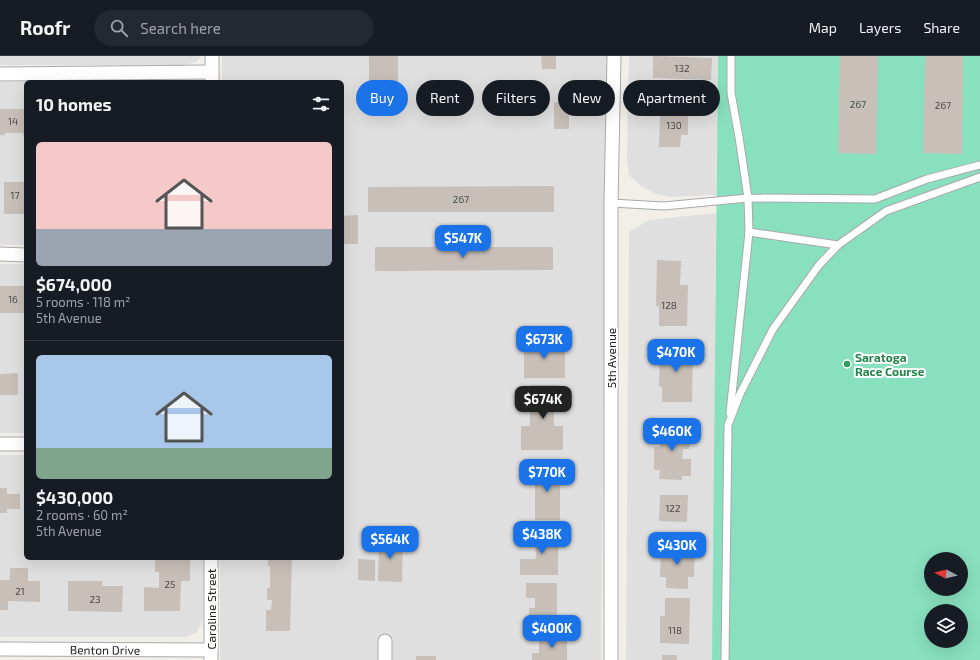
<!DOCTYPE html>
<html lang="en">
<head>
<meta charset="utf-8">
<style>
  :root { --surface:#171b24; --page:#242831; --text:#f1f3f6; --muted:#9ea1a6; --line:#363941; --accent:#1a73e8 }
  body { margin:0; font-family:"Exo 2",sans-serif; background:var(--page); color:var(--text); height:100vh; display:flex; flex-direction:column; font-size:15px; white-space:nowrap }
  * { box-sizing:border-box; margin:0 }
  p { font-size:13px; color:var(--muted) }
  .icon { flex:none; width:22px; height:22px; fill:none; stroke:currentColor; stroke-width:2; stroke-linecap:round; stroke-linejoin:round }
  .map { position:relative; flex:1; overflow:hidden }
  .side { position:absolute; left:24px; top:24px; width:320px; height:480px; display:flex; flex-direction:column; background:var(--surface); border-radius:6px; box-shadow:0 4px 16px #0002 }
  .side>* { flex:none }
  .hud { position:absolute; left:356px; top:24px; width:380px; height:36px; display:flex; gap:8px }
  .needle { width:26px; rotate:277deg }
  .buttons { position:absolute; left:924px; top:496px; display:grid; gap:8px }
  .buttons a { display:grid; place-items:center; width:44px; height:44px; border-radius:50%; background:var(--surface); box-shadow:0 4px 16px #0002; font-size:20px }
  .price { position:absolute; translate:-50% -34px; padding:0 9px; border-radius:8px; background:var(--accent); color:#fff; font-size:13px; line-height:26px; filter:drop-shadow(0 1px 2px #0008) }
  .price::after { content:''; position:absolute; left:50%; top:24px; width:12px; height:9px; margin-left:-6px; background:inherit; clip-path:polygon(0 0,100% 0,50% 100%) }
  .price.on { background:#222; color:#fff }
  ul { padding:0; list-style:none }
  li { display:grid; align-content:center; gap:8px; height:212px; padding:0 12px }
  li+li { border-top:1px solid var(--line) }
  li span { display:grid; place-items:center; height:124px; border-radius:6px; color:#555 }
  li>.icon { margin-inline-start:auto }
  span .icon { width:72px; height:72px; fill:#fffc; stroke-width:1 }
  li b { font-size:17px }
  h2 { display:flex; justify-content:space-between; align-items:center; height:48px; padding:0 12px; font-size:17px }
  .tag { padding:0 14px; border-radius:18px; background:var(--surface); box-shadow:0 4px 16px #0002; font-size:14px; line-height:36px }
  .tag.on { background:var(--accent); color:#fff }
  header { display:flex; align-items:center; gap:24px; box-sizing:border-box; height:56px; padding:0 20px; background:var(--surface); border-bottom:1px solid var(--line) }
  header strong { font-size:19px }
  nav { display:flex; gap:22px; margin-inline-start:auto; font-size:14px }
  .search { width:280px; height:36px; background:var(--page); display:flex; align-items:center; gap:10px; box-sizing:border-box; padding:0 14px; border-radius:22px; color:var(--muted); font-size:15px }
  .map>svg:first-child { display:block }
</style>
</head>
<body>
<header>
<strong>Roofr</strong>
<div class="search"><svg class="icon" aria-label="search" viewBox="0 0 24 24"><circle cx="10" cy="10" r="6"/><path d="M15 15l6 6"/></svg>Search here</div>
<nav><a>Map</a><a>Layers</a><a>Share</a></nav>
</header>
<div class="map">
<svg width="980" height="604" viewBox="0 0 980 604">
  <rect width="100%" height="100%" fill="#f2efe9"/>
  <g fill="#e0dfdf">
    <path d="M0 0H202L196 6 185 9H0Z"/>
    <path d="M222 0H607L601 604H220V502H342V26H222Z"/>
    <path d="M629 0H718L716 139 670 141 656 138 641 130 629 119 627 105Z"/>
    <path d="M181 25 192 26H27Z"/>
    <rect x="0" y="26" width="26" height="163"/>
    <path d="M716 157 713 604H626L629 176 649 164Z"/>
    <rect x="0" y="208" width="26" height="169"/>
    <path d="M0 399H26V502H204L203 564 197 576 186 581H0Z"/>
  </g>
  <path fill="#88e0be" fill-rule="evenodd" d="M718 0H980V604H712ZM931 503H961V533H931ZM931 555H961V585H931Z"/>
  <g fill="#c7bfb8">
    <rect x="369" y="0" width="29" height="54"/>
    <path d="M541 0H556V13H542Z"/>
    <path d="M655 0 712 2 711 24 653 22V1Z"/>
    <path d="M840 0H878L876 98 838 97Z"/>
    <path d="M925 0H963L962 98 923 97Z"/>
    <path d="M655 38H681V60H688V79H681L680 91H659L660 60H654Z"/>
    <rect x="554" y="46" width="15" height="27"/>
    <path d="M0 53H26V79H23V77H5V79H0Z"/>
    <path d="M4 126H26L25 158H4Z"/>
    <path d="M554 130V156H368V131Z"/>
    <path d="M358 159V188H342V160Z"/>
    <path d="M375 191H553V214L375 215Z"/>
    <path d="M657 204 681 205 680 229H688L687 270H659V250H656Z"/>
    <rect x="0" y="230" width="26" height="27"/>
    <rect x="524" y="286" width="41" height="36"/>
    <path d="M660 289 693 290 692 346H662V331L659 330Z"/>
    <path d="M18 317V339H0V318Z"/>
    <path d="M530 329H559L560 354H554V370H563V394H521V370H530Z"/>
    <path d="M661 364H683V380H690L689 393H683L682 403H691V420H682V424L659 423 660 414H654V391H660Z"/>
    <path d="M535 407H554L555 422 560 423V464H535Z"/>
    <path d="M0 432H7V438H20V453H7V457H0Z"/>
    <path d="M660 439H688L687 466 659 465Z"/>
    <path d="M528 475H558V519H520V503H536L535 485H528Z"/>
    <path d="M379 481 403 482 402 526 378 525Z"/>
    <path d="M661 491 695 492 694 521H688V533L666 532V521H660Z"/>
    <path d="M268 502H292L290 575H266V554H271L272 544H267V532H270V510H268Z"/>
    <path d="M155 503H190V525H181L180 555H144V531L159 532V516H155Z"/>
    <path d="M358 503 375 504V525L358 524Z"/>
    <path d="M10 512H28V525H40V546L8 545V554H0V524H10Z"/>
    <path d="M68 525H102V530H123L122 556 68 555Z"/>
    <path d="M526 527H557V571H529V552H535V542H526Z"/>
    <path d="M665 542H690L689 588 660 587V560H665Z"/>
    <path d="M539 580H567V604H532V597H539Z"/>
    <rect x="662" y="599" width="15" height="5"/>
    <rect x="416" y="600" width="20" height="4"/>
  </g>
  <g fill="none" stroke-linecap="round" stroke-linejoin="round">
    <g stroke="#a9a9a9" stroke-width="9">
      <g id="lane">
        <path d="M731 0V37L739 81 748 142 875 143 927 123 980 109"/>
        <path d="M611 147 664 150 748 142 749 176 730 357"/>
        <path d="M749 176 838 189"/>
        <path d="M725 604 728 369 740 338 773 273 819 209 838 189 886 155 980 121"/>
      </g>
    </g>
    <g stroke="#a9a9a9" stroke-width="15">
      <g id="street">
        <path d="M0 18 212 16"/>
        <path d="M212 26V0"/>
        <path d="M0 198 26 199"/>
        <path d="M0 388H26"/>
        <path d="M211 502V604"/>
        <path id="s1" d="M0 593 211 594"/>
        <path d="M385 604V585"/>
        <path d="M611 604V147L614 0"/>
      </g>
    </g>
    <use href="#lane" stroke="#fff" stroke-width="7"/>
    <use href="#street" stroke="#fff" stroke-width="13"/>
  </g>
  <circle fill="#2e9e5b" stroke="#fff" stroke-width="1.5" cx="847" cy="308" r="4"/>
  <g text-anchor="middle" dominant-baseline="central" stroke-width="4" stroke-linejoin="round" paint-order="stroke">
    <g font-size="10" fill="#4b4948">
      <text x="682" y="12">132</text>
      <text x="858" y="48">267</text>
      <text x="943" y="49">267</text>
      <text x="13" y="65">14</text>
      <text x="674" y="69">130</text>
      <text x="15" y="139">17</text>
      <text x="461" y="143">267</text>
      <text x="13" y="243">16</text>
      <text x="669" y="249">128</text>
      <text x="673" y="452">122</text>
      <text x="170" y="528">25</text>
      <text x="20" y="535">21</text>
      <text x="95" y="543">23</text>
      <text x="675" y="574">118</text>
    </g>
    <g font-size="12" font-weight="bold" fill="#27864d" stroke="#fff" text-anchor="start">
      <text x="855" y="301">Saratoga<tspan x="855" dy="14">Race Course</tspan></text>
    </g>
    <g font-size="12" fill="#222" stroke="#fff">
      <text transform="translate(611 302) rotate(-90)">5th Avenue</text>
      <text transform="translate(211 553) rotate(-90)">Caroline Street</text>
      <text stroke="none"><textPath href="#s1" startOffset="105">Benton Drive</textPath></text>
    </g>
  </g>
</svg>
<div class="buttons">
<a><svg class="needle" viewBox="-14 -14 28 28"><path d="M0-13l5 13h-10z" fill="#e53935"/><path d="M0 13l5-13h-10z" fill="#9ea1a6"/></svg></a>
<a><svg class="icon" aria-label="layers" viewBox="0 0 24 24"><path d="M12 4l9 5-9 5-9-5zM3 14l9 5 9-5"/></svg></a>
</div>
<b class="price" style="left:463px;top:203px">$547K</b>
<b class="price" style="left:544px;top:304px">$673K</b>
<b class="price" style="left:676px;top:317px">$470K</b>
<b class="price on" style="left:543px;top:364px">$674K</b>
<b class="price" style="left:672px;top:396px">$460K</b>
<b class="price" style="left:547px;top:437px">$770K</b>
<b class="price" style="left:542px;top:499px">$438K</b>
<b class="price" style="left:390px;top:504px">$564K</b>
<b class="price" style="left:677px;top:510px">$430K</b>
<b class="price" style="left:552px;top:593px">$400K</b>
<div class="hud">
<a class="tag on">Buy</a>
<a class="tag">Rent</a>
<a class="tag">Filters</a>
<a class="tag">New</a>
<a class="tag">Apartment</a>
</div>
<section class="side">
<h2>10 homes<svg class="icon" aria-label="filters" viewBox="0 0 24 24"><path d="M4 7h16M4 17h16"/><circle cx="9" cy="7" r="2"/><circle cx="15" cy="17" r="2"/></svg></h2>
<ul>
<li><span style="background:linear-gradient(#f6c9c9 70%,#9aa5b1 0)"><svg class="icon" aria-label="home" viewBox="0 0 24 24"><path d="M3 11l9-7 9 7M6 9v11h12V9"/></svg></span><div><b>$674,000</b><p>5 rooms · 118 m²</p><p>5th Avenue</p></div></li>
<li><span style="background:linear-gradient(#a9c7e8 75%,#7fa58c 0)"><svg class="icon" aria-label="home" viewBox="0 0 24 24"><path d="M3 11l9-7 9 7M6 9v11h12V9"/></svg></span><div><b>$430,000</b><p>2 rooms · 60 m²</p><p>5th Avenue</p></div></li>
</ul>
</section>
</div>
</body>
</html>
